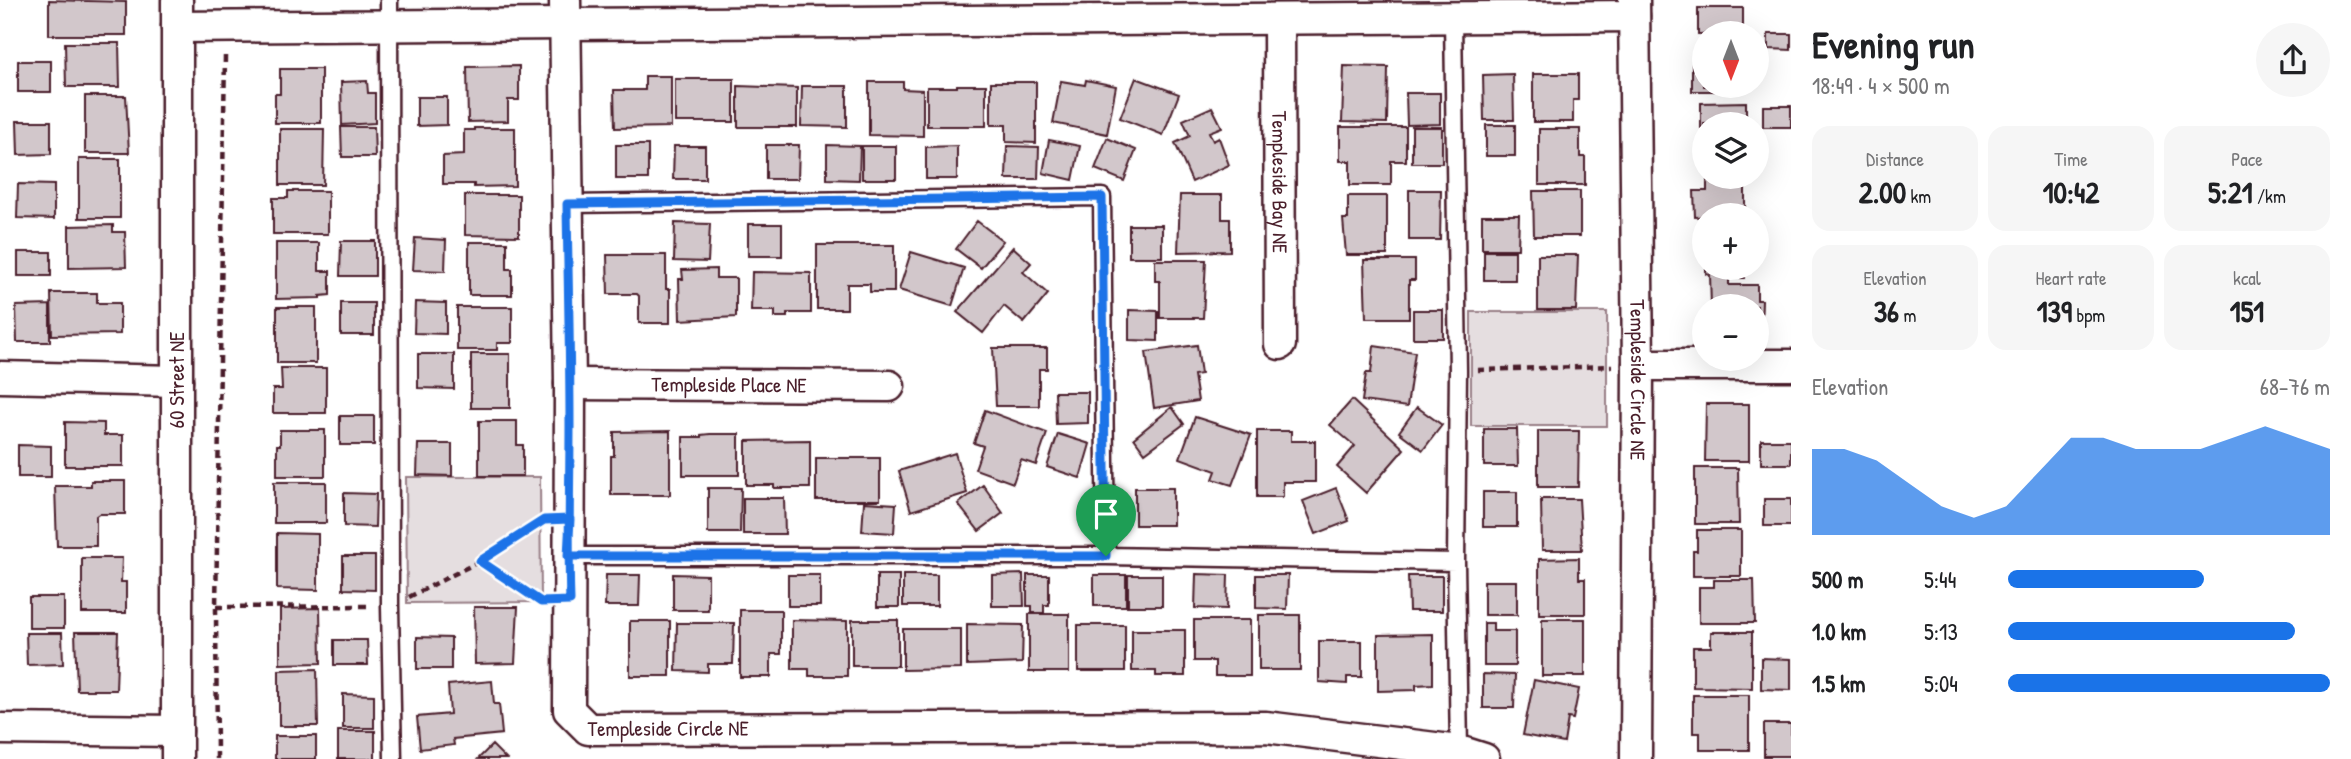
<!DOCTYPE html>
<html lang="en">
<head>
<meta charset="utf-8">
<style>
	body { margin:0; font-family:"Patrick Hand",sans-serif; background:#f6f6f6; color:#202124; height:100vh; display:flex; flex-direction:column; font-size:26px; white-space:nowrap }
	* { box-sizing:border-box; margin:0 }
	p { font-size:23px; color:#757577 }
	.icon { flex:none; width:38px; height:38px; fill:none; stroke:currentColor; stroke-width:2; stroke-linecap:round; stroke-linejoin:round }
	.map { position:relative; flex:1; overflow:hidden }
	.details { display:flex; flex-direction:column; background:#fff; width:560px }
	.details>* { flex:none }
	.needle { width:46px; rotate:180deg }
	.fabs { position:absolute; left:1692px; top:21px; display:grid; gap:14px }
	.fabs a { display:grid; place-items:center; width:77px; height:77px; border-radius:50%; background:#fff; box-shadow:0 7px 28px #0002; font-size:35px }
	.pin { position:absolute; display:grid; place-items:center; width:60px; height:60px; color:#fff; margin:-72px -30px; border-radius:50% 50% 50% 0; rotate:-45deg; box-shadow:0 0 7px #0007 }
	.pin .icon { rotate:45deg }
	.round { display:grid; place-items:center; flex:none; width:74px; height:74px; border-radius:37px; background:#f6f6f6 }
	.head { display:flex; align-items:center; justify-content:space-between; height:119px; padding:0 21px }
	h1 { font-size:38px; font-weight:800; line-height:52px }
	.stats { display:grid; grid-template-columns:repeat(3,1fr); gap:10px; height:119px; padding:7px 21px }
	.stats div { display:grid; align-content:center; border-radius:18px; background:#f6f6f6; text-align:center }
	.stats b { font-size:30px; font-weight:800 }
	.stats small { font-size:19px; font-weight:400 }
	.stats p { font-size:19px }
	.chart { height:196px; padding:14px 21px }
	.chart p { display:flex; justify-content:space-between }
	.chart svg { width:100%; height:126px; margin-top:7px; fill:#1a73e8; opacity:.7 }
	ul { padding:0 21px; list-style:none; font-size:23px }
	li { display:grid; grid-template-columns:112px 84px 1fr; align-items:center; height:52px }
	li i { height:18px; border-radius:9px; background:#1a73e8 }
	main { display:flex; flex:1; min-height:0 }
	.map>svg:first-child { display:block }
	.green { fill:#e5dee0; stroke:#987e86; stroke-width:2 }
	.building { fill:#d2c7cb; stroke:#4a1f2b; stroke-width:2 }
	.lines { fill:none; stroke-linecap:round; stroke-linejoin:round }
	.lane-casing { stroke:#4a1f2b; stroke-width:21 }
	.street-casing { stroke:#4a1f2b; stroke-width:35 }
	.path { stroke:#4a1f2b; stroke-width:4.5; stroke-dasharray:7 5; stroke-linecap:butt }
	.lane { stroke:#fff; stroke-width:16 }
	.street { stroke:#fff; stroke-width:30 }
	.route-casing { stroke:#fff; stroke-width:14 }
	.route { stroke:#1a73e8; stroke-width:9 }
	.labels { text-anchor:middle; stroke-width:6; stroke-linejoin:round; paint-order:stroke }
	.street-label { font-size:21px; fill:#4a1f2b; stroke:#fff }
</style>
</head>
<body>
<main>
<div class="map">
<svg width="1791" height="759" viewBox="0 0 1791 759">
	<rect width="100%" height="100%" fill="#fff"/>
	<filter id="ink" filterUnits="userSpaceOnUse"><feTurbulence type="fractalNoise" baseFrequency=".0143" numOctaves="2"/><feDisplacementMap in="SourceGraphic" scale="14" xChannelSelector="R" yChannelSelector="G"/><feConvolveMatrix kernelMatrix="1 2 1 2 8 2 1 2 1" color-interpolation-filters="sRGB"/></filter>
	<g filter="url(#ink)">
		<path class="green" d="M1471,312H1607V426H1471Z
			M406,477H540L541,602L407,603Z"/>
		<path class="building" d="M49,0L126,2V35H49Z
			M1698,8H1743V33L1698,34Z
			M1768,34H1791V50L1768,49Z
			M65,43H119L120,87H66Z
			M1704,45V86H1727V91H1692V65H1704Z
			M18,61H51V92H18Z
			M519,66V100H508V121L468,122L467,67Z
			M1344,66L1388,67L1387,123L1342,122Z
			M280,69H321V123H275V94H280Z
			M1513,74L1514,120H1484L1483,75Z
			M1533,74H1578V100H1573V122H1533Z
			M645,76H671V127L615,128L614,90H645Z
			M1136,78L1179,94L1163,135L1120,118Z
			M675,79H734V122H675Z
			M1086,80L1116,86L1107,134L1053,123L1061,81L1085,85Z
			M367,81L368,93H375V123L342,125L341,82Z
			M869,82H903V89L923,90V136L869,135Z
			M991,82H1036V143L1006,142V125H991Z
			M957,85H986V126H927V87H957Z
			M738,86L797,88V127H738Z
			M802,86H847V127L801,126Z
			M1406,93H1440V124L1407,125Z
			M85,96H126L129,153H85Z
			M417,97H447V125L417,126Z
			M1746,102V124H1704V128H1701V103Z
			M1763,106H1791V127H1763Z
			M1212,107L1222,127L1209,132L1213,141L1219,138L1229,165L1192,182L1175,143L1190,136L1183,120Z
			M17,121H51V154L18,155Z
			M1486,125H1515V156H1486Z
			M341,127H374L375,157H342Z
			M1340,127H1406V161H1391V185H1350V161H1340Z
			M1412,127H1442V163H1412Z
			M474,128H515V186L474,187V184H443V156L464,155V130H474Z
			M280,129H324L323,185H280Z
			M1539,129H1580V157H1585V185H1539Z
			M1107,138L1136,150L1124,181L1095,169Z
			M1049,140L1080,146L1073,180L1043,173Z
			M616,145H648V179H616Z
			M766,145H799L798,179H766Z
			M827,145L860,146L859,180L827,179Z
			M674,146H705V179H673Z
			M862,146H896V179H862Z
			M957,146V179H926V147Z
			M1007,146L1039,147L1038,179H1006Z
			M79,159H120V218H79Z
			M1707,177H1745V210H1730V215L1695,217L1694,191H1707Z
			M18,184L54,185V219L17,218Z
			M1409,190H1441L1440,240H1409Z
			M288,191H328V234H273V198H288Z
			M1533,191H1580V236H1534Z
			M465,195H519V236L465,235Z
			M1180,195H1222V219H1230V251L1178,252Z
			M1348,196H1387V255H1346L1343,219H1348Z
			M1482,215H1519L1518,249H1482Z
			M977,221L1003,241L981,268L956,249Z
			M675,223L710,224L708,262L674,261Z
			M748,224H782V256H748Z
			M113,225V232H125L126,267L69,268V226Z
			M1129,225H1162V257H1129Z
			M1701,229H1704V255H1700Z
			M415,238L446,240L445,271L413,270Z
			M341,241H375V276H340Z
			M469,242H507V269H512V295H469Z
			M276,243H319V271H330V295L320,296V298L276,299Z
			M817,245H894V292H870V284H847V309H817Z
			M1013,247L1031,263L1023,272L1048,294L1024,323L1004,306L983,333L957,312Z
			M1484,251H1515V280H1484Z
			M18,252H51V276H18Z
			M911,252L964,268L952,306L899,290Z
			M607,255H666V289H670V323H639V296L637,294H608Z
			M1538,255H1578L1576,310H1538Z
			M1155,260H1206L1203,318H1160V281H1155Z
			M1364,260H1415V280H1409V318H1366Z
			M1706,268H1744V278H1729V285H1757V300H1762L1761,328H1757V306H1711L1710,275L1706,274Z
			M716,269V278H736V317L680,320L679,279H683L682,270Z
			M752,272L811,273V313H787V317H775V311H751Z
			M51,293H97V303H120V334L52,335Z
			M415,302L446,303V334L414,333Z
			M341,303H374V335H341Z
			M50,305V342H17L16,306Z
			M277,307H316V363H277Z
			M457,307H512V343H497V350H457Z
			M1129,310L1158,311V341L1129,340Z
			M1413,310H1443V338H1413Z
			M1197,345L1201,374L1194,375L1198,401L1154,408L1146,352Z
			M1374,346L1415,352L1407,407L1362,401L1366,373H1371Z
			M993,348H1047V369H1039V406H996Z
			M418,354H454V389L418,388Z
			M471,354H510V408H471Z
			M281,368H326V413H273V389H282Z
			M1055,392H1088V423L1056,424Z
			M1352,400L1404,449L1366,493L1337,467L1355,446L1330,425Z
			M1706,404H1749V461H1705Z
			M1172,407L1184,424L1145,453L1134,438Z
			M1417,407L1442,425L1423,450L1399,432Z
			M985,410L1047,433L1036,465L1021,460L1013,483L975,469L983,446L974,443Z
			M340,416H374V445H340Z
			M1195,417L1251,435L1232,485L1213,479L1216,471L1180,458Z
			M479,421H517V445H523V476H479Z
			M65,422L104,423V435H123V466H65Z
			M1484,429H1517L1518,466H1484Z
			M280,430H325V476H277V445H280Z
			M670,431V495H611V456H614V432Z
			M1257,431H1291V441H1315V482H1283V497H1257Z
			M1538,431H1579L1578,487H1538Z
			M710,434H739V475H683V437H701V435Z
			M1058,434L1090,444L1080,478L1047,467Z
			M810,440V488H774V485H746V441Z
			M1761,440H1791V464H1761Z
			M418,444H452V476L417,475Z
			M18,445L51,446V477H18Z
			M955,453L967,493L911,511L899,471Z
			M816,458H880V500H816Z
			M1695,468H1738L1739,524H1695Z
			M91,481H125V514H99L96,516V546H57L55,486H91Z
			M274,482H326V523H274Z
			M983,485L1003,513L979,531L958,504Z
			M708,488H741L740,533H708Z
			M1135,488H1173V525H1135Z
			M1336,488L1349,521L1316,534L1303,501Z
			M1483,492H1517V527H1483Z
			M344,493L376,494L375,527L344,526Z
			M743,498H784L785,534H743Z
			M1541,499H1579L1582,550H1542Z
			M1764,499H1791V526H1764Z
			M864,502L896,504L894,533L862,531Z
			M1697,530H1741V576H1693V551H1697Z
			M277,533L318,534V590L277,589Z
			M343,556H375V590L343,589Z
			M82,558H122L121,582H126V613H82Z
			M1579,558V579H1585V614H1539V559Z
			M673,574L708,575V610H673Z
			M1023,574L1024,606H992V575Z
			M1196,574L1228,575L1227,609L1195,608Z
			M606,575H640L639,606H605Z
			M788,575H820V606H788Z
			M877,575H899V607H877Z
			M903,575H937V606H903Z
			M1027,575H1049V605H1044V613H1032V606H1027Z
			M1094,575H1126V606H1094Z
			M1128,575H1162V606H1128Z
			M1256,575H1288L1287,609L1256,608Z
			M1408,576H1442V611H1409Z
			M1714,580H1754L1755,623H1699V587H1714Z
			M1484,581H1517V615H1484Z
			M29,597H64V628H29Z
			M474,607H518L515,663L475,664Z
			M320,608L321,663L280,664V609Z
			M740,610H781V654H771V677H740Z
			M1029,614H1069V672H1029Z
			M1259,615H1300V670H1259Z
			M1542,619H1585V676H1542Z
			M792,620L847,621V676H809V669H792Z
			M852,620H898V666H852Z
			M1194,620H1250V676H1215V661H1194Z
			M630,621H670V676H630Z
			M677,623H734L733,664H708V672L676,671Z
			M1484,623H1493V631H1515V666H1484Z
			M967,624L1023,625L1022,663L967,665Z
			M1078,625H1125V671H1078Z
			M903,629H961V669L903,670Z
			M1132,630H1185V676H1156V671H1132Z
			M75,632H118L116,690H77Z
			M1711,632H1752V688L1693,687V647H1711Z
			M26,633H62L63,664L27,665Z
			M1433,634V684L1416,685V690L1378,691V635Z
			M417,637L451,638V669H417Z
			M334,640H367L368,665H334Z
			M1319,641H1362V677H1347V684L1319,682Z
			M1761,658L1791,659V690L1761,689Z
			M317,669L318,726H279V670Z
			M1483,674L1515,675L1514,708H1483Z
			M1534,680L1579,689L1573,719L1568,718L1564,743L1523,735Z
			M492,681L494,704H499L502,734L453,739L454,745L420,749L417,717L450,714L448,685Z
			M343,694L374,695V728H343Z
			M1693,695H1749V750H1700V733H1693Z
			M1764,724H1791V756H1764Z
			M338,731H375V759H338Z
			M275,736H316V759H275Z
			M492,745L506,759H478Z"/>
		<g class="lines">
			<g class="lane-casing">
				<path id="lane" d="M389,0L390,606L393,759
					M567,204L1102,197L1106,556
					M568,556H1106L1456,562L1458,371L1453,18
					M1456,562L1459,751"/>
			</g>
			<g class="street-casing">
				<g id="street">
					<path id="s1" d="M565,0L570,384L569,710L588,729L1266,727L1459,751L1484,759"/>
					<path id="s2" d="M1634,0L1638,365L1636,759"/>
					<path id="s3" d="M1279,19L1280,344"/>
					<path d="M177,27L1634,16"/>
					<path d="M1638,365H1791"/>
					<path d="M0,377L177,381"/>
					<path id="s4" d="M570,384L889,386"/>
					<path d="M0,729L177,731"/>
					<path d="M177,759V0"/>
				</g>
			</g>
			<path class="path" d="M1478,370L1612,366
				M480,561L541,601
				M409,597L480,561L541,522
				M216,607L371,606
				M217,759L216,607L225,56"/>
			<use href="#lane" class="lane"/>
			<use href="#street" class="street"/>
		</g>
	</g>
	<g class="lines" filter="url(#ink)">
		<g class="route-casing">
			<path id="route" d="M1106,556H568L570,519L544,520L480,561L541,602L570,601C568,542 570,483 570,424C570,351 568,278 567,204L1102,197L1106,556"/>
		</g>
		<use href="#route" class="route"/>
	</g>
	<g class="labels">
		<g class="street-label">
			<text dy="7" stroke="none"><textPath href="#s3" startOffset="163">Templeside Bay NE</textPath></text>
			<text dy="7" stroke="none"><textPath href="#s2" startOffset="380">Templeside Circle NE</textPath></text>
			<text transform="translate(177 380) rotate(-90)" y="7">60 Street NE</text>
			<text dy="7" stroke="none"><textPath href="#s4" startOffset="159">Templeside Place NE</textPath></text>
			<text dy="7" stroke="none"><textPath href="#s1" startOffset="817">Templeside Circle NE</textPath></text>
		</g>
	</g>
</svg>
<div class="fabs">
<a><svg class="needle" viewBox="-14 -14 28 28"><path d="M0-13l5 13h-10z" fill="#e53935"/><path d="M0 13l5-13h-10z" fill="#757577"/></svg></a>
<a><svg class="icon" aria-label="layers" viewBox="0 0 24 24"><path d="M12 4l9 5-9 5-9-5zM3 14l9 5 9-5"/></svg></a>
<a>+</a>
<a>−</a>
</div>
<div class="pin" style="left:1106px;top:556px;background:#1e9e55"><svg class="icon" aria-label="arrive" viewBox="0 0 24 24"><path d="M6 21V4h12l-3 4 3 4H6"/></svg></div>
</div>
<section class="details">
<div class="head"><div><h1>Evening run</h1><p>18:49 · 4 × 500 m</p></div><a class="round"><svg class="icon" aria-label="share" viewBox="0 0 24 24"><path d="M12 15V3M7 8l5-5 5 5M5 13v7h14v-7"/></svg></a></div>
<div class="stats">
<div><p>Distance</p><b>2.00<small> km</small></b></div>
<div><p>Time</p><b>10:42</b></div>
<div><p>Pace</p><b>5:21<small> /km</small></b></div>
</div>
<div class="stats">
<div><p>Elevation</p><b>36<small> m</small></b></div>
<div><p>Heart rate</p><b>139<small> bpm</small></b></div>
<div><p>kcal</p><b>151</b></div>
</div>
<div class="chart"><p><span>Elevation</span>68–76 m</p>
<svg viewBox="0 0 160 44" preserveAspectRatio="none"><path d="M0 44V14L10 14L20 18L30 26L40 34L50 38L60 34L70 22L80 10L90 10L100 14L110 14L120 14L130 10L140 6L150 10L160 14V44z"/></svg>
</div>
<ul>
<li><b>500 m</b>5:44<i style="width:61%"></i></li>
<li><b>1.0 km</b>5:13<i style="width:89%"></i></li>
<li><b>1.5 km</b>5:04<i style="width:100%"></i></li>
</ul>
</section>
</main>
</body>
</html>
